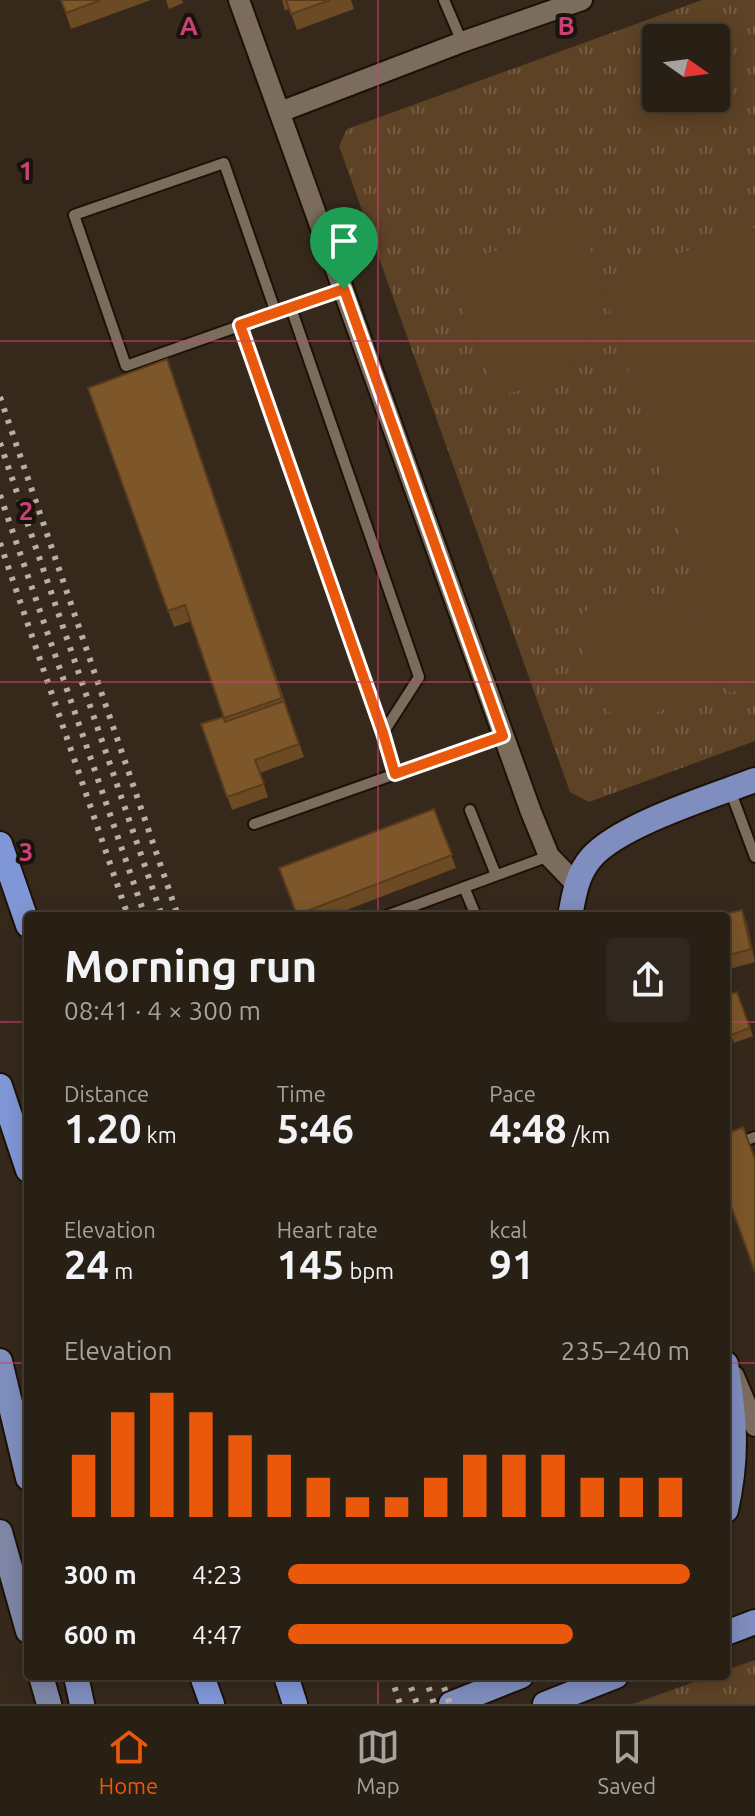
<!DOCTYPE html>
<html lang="en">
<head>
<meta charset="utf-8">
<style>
	body { margin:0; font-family:Ubuntu,sans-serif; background:#30271e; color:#f1f3f6; height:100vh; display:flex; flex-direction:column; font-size:30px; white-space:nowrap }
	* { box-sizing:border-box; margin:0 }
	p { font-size:26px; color:#a5a2a0 }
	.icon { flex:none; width:44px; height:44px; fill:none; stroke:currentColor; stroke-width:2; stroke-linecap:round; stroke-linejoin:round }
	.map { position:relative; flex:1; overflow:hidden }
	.panel { position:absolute; left:24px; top:912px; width:706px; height:768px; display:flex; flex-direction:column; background:#281f15; border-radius:8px; box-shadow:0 4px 20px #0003,0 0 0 2px #443d34 }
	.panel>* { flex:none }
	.needle { width:52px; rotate:104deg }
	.controls { position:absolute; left:642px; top:24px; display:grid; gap:16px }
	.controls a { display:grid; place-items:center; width:88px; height:88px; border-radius:8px; background:#281f15; box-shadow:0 4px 20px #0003,0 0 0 2px #443d34; font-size:40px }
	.pin { position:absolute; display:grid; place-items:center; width:68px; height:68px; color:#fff; margin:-82px -34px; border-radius:50% 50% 50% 0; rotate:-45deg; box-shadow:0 0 8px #0007 }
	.pin .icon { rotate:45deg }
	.round { display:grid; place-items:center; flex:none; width:84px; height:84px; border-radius:8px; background:#30271e }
	.headline { display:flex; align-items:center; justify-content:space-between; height:136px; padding:0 40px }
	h1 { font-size:44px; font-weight:700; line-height:60px }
	.stats { display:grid; grid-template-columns:repeat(3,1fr); gap:12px; height:136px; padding:8px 40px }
	.stats div { display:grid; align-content:center }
	.stats b { font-size:40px; font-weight:700 }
	.stats small { font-size:22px; font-weight:400 }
	.stats p { font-size:22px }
	.chart { height:224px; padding:16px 40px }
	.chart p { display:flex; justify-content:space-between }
	.chart svg { width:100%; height:144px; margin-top:8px; stroke:#ea580c; stroke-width:6 }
	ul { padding:0 40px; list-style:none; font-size:26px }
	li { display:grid; grid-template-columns:128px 96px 1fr; align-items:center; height:60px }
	li i { height:20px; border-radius:10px; background:#ea580c }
	.tabs { display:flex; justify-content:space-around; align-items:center; height:112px; border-top:2px solid #443d34; background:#281f15; font-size:22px; color:#a5a2a0 }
	.tabs a { display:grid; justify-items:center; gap:4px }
	.tabs .active { color:#ea580c }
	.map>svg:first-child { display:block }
	.park { fill:url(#park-tufts); fill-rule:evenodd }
	.pitch { fill:#5d4225 }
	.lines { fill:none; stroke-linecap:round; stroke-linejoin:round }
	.service-casing { stroke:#1d1105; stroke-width:14 }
	.minor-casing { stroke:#1d1105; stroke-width:24 }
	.primary-casing { stroke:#1d1105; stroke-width:28 }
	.trunk-casing { stroke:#1d1105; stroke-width:28 }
	.motorway-casing { stroke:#1d1105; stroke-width:28 }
	.service { stroke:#7b6c5d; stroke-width:10 }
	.minor { stroke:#7b6c5d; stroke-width:20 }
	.primary { stroke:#7e86a6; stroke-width:24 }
	.trunk { stroke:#7f8ebe; stroke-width:24 }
	.motorway { stroke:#8097d7; stroke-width:24 }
	.rail { stroke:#b9afa5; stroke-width:6; stroke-dasharray:4 8; stroke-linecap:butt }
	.wall { fill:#6c4a24 }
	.shaded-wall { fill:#583c1d }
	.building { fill:#7d562a; stroke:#583c1d; stroke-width:2 }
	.route-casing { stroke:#fff; stroke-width:16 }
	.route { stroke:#ea580c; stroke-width:10 }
	.grid { fill:none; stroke:#cb4175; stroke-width:2; stroke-opacity:0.55 }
	.grid-label { font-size:26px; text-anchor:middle; font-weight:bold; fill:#cb4175; stroke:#19130d; stroke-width:8; stroke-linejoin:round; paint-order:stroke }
</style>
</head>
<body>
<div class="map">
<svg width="755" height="1704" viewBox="0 0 755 1704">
	<defs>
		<pattern id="park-tufts" width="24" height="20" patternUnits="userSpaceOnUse" patternTransform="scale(2)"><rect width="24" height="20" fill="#5d4225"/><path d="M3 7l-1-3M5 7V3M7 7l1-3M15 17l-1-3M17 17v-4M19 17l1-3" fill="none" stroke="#755d44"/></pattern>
	</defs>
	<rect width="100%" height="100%" fill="#36291c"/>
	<path class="park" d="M702,0H755V741L589,802L570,792L339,146L347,129ZM656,38H716V98H656Z
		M755,1660V1704H633L711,1676H726V1670Z"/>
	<path class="pitch" d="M569,221L590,249L600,279L730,237L735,227L755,228V685L730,693L727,683L617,729L572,622C619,581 662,585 708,622L601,283C599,293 600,307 597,319C585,367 543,392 496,394L447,270Z"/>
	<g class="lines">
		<g class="service-casing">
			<path id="service" d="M444,0L462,42
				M291,308L419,677L383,733L395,774
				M276,313L224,163L74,215L126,366L344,289
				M240,325L383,733
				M730,790L755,857
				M470,810L496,875
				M254,824L503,736
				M464,887L476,916
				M386,916L549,856
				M726,1148L755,1137"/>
		</g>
		<g class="minor-casing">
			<path id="minor" d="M239,0L531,812L549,856L576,884
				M280,112L462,42L582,0
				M734,1376L755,1426"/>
		</g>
		<g class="primary-casing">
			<path id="primary" d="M0,1532L28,1631
				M41,1676L49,1704"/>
		</g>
		<g class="trunk-casing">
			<path id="trunk" d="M570,916C574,895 577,874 591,858C619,825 713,796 755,780
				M0,1361L28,1478
				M726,1364C735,1417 738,1457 726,1510
				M726,1633L755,1622
				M76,1676L82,1704
				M451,1704L521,1676
				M545,1704L616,1676"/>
		</g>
		<g class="motorway-casing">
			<path id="motorway" d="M0,844L28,925
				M0,1086L28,1170
				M202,1676L212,1704
				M286,1676L295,1704"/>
		</g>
		<use href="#service" class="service"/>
		<use href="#minor" class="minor"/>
		<use href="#primary" class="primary"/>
		<use href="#trunk" class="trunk"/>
		<use href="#motorway" class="motorway"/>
		<path class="rail" d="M0,397L178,916
			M0,443L162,916
			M0,495L145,916
			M0,543L128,916
			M391,1676L400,1704
			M407,1676L417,1704
			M425,1676L434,1704
			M440,1676L450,1704"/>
	</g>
	<path class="wall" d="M61,0H151L71,29Z
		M166,0H182L183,3L169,9Z
		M282,0H351L354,9L297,30L289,8L285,11Z
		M167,359L304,757L260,773L268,797L232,810L201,724L223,717L191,621L174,627L88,388Z
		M434,809L456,868L331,916H297L279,868Z
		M726,916L747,923L755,962L726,970Z
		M726,983L730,994L737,992L753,1036L734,1043L728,1027L726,1028Z"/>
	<path class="shaded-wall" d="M742,910L747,923L755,961L751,949Z"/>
	<path class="building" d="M61,0H101L66,13Z
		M286,0H330L291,14Z
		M167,359L282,698L224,718L185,605L168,611L88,388Z
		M284,701L299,744L255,760L264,784L227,797L201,724L223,717L225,722Z
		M434,809L452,855L297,915L279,868Z
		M742,910L751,949L726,956V916H718Z
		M726,983L730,994L737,992L750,1028L731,1035L726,1021Z
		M743,1127L755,1159V1272L726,1192V1134Z"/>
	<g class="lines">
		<g class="route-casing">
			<path id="route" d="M344,289L503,736L395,774L383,733L240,325Z"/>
		</g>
		<use href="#route" class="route"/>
	</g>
	<path class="grid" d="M378,0V916M0,341H755M0,682H755M0,1022H28M726,1022H755M0,1363H28M726,1363H755M378,1676V1704"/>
	<g class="grid-label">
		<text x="189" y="35">A</text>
		<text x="566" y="35">B</text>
		<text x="26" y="180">1</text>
		<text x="26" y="520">2</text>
		<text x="26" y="861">3</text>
	</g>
</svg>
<div class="controls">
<a><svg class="needle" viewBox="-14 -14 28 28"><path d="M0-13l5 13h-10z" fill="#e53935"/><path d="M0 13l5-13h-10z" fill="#a5a2a0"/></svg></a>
</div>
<div class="pin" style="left:344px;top:289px;background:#1e9e55"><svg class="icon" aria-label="arrive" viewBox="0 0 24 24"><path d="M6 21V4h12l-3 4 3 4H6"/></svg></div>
<section class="panel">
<div class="headline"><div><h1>Morning run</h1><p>08:41 · 4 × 300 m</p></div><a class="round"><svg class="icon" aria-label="share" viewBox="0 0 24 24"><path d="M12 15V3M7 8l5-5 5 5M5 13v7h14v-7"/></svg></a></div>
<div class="stats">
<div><p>Distance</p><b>1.20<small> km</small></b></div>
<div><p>Time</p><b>5:46</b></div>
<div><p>Pace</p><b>4:48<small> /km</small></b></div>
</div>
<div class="stats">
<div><p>Elevation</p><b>24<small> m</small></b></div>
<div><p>Heart rate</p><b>145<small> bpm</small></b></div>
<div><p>kcal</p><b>91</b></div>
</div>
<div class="chart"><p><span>Elevation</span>235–240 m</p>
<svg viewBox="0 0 160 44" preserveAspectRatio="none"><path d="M5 44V25M15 44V12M25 44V6M35 44V12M45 44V19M55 44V25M65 44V32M75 44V38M85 44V38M95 44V32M105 44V25M115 44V25M125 44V25M135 44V32M145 44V32M155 44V32"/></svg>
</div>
<ul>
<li><b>300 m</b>4:23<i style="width:100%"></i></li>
<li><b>600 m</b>4:47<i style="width:71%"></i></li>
</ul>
</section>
</div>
<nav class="tabs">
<a class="active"><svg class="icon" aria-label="home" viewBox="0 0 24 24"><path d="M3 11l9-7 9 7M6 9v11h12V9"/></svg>Home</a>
<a><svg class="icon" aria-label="map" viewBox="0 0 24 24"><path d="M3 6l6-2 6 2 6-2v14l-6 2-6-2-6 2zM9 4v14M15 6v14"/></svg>Map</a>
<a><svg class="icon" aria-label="saved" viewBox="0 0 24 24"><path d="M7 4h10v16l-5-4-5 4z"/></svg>Saved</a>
</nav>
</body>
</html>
